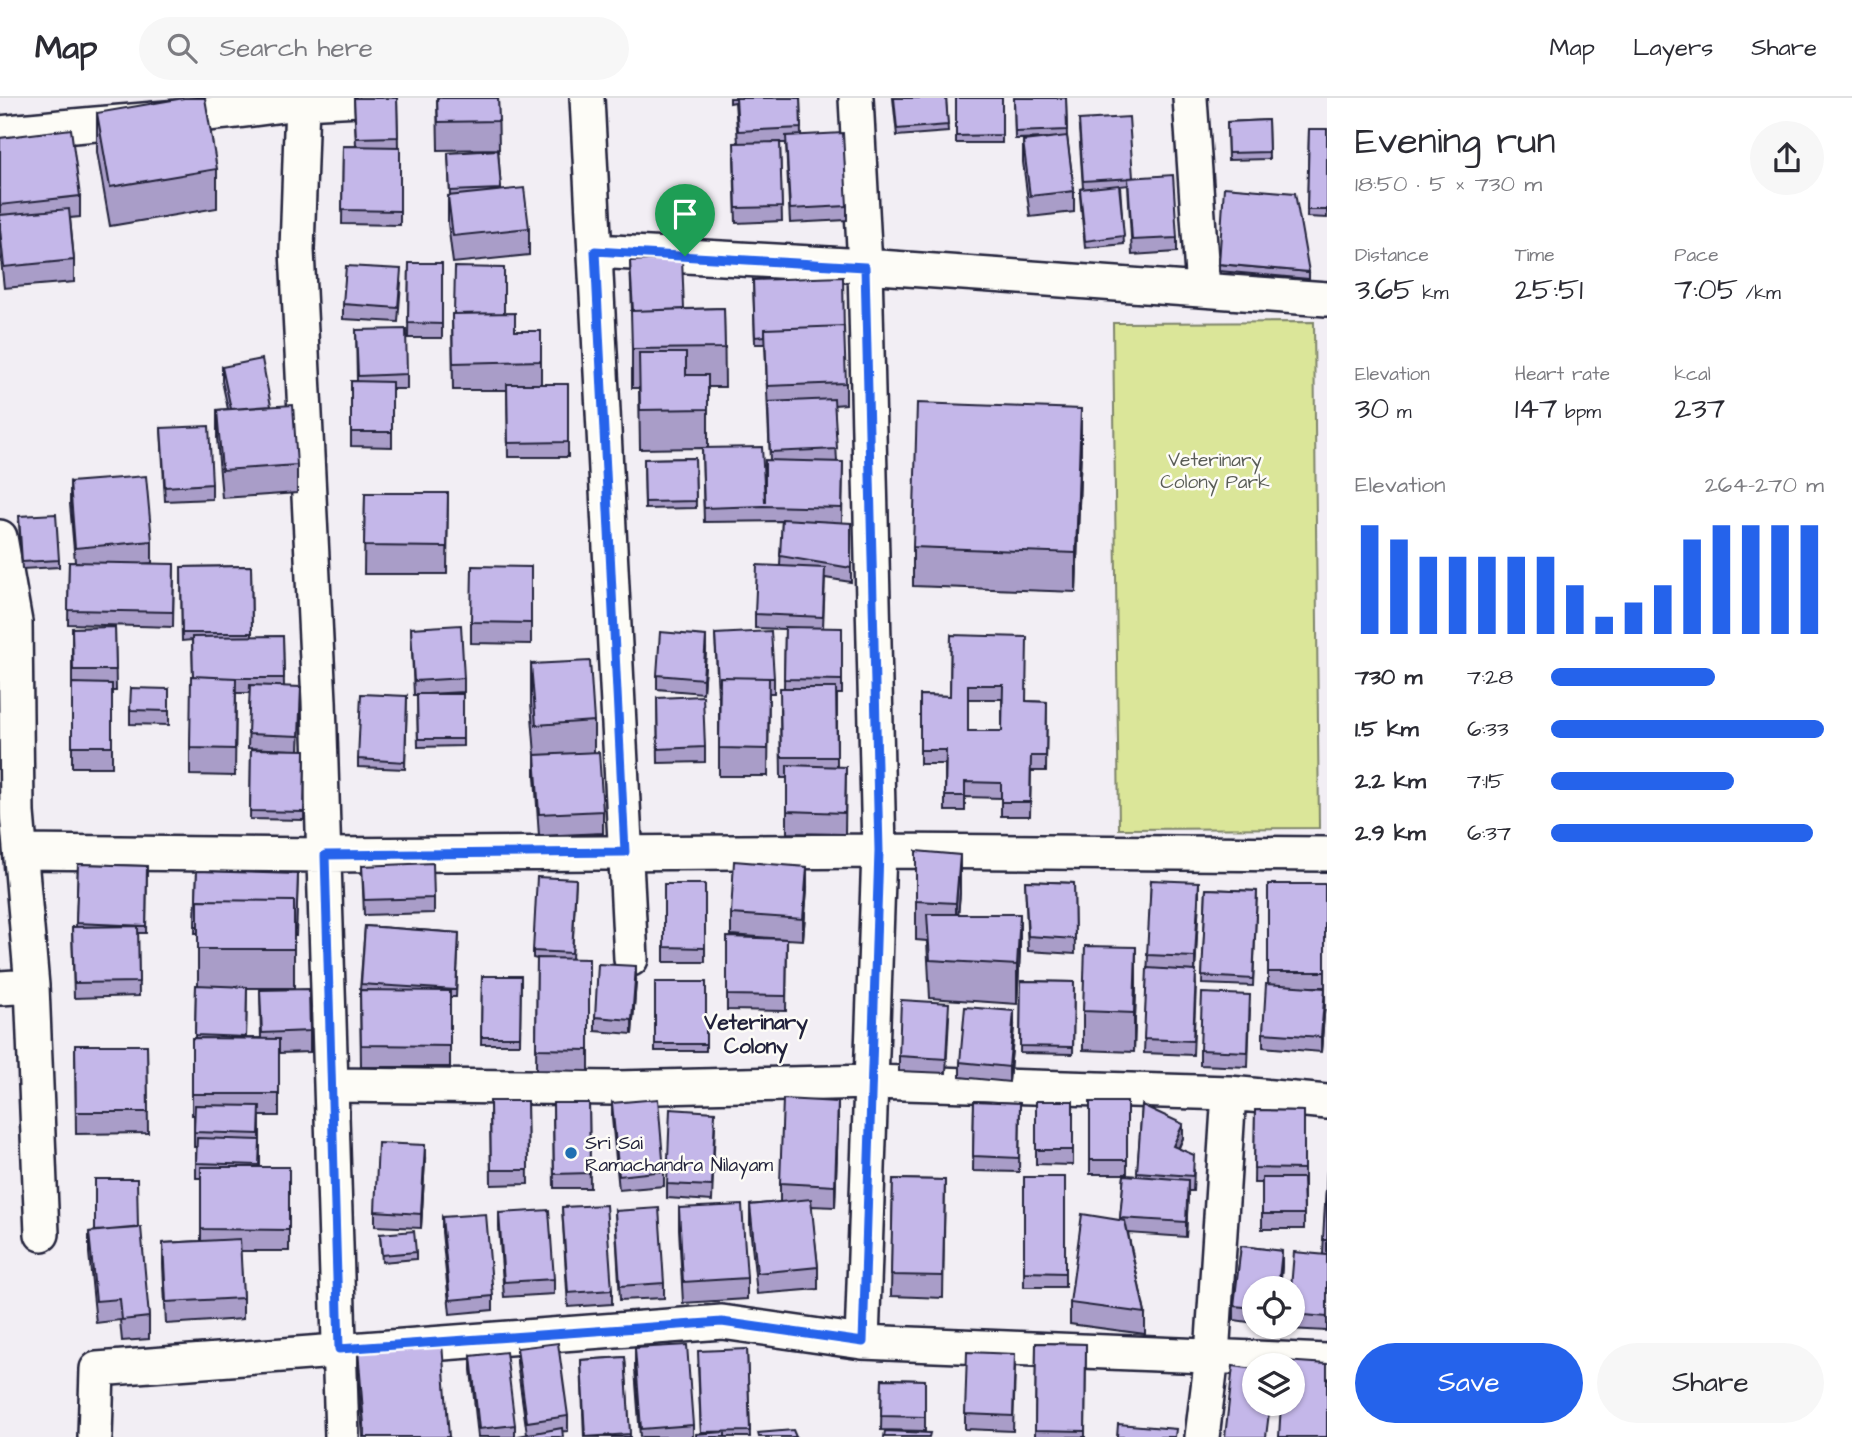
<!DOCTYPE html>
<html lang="en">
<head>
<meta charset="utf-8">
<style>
	body { margin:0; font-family:"Architects Daughter",sans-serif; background:#f7f7f7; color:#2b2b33; height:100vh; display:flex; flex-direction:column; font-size:26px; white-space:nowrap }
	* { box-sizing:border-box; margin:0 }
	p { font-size:23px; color:#7c7c81 }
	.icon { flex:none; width:38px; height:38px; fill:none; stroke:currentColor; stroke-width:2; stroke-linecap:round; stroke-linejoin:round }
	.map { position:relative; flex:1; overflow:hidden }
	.side { display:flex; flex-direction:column; background:#fff; width:525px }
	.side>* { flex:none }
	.fabs { position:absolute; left:1242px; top:1178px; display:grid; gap:14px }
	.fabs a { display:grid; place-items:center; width:63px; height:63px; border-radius:50%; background:#fff; box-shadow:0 2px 5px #0004; font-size:35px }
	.pin { position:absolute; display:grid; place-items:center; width:60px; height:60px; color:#fff; margin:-72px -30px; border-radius:50% 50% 50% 0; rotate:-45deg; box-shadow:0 0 7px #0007 }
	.pin .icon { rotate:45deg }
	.round { display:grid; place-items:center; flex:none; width:74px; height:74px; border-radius:37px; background:#f7f7f7 }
	.headline { display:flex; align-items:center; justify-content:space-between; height:119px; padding:0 28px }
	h1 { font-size:38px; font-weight:600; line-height:52px }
	.figures { display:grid; grid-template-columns:repeat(3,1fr); gap:10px; height:119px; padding:7px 28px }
	.figures div { display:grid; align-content:center }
	.figures b { font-size:30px; font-weight:600 }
	.figures small { font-size:19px; font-weight:400 }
	.figures p { font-size:19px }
	.chart { height:196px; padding:14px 28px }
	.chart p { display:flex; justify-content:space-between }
	.chart svg { width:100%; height:126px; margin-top:7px; stroke:#2563eb; stroke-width:6 }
	.action { display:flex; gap:14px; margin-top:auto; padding:14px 28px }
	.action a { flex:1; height:80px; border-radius:42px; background:#2563eb; color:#fff; font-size:28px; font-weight:600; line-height:80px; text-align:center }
	.action a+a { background:#f7f7f7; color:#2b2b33 }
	ul { padding:0 28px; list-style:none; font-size:23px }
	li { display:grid; grid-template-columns:112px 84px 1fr; align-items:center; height:52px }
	li i { height:18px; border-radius:9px; background:#2563eb }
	header { display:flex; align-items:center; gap:42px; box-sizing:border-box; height:98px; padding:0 35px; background:#fff; border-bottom:2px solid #e1e1e2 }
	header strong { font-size:33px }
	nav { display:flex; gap:38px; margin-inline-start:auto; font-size:24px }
	.search { width:490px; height:63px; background:#f7f7f7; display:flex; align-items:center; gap:18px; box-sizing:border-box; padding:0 24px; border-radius:38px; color:#7c7c81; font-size:26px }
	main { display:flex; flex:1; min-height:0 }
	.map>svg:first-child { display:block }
	.green { fill:#dbe699; stroke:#7e846a; stroke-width:2 }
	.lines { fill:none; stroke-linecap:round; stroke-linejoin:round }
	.minor-casing { stroke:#22223b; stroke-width:38 }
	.minor { stroke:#fdfcf7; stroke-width:33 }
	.wall { fill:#a99dc8; stroke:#22223b; stroke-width:2; fill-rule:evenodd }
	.shaded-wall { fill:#8980a3; stroke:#22223b; stroke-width:2 }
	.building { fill:#c4b7e9; stroke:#22223b; stroke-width:2; fill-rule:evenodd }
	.route-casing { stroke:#fff; stroke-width:14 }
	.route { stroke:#2563eb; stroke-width:9 }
	.poi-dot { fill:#1f6fb2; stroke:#fdfcf7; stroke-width:2.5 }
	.labels { text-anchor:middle; stroke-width:5; stroke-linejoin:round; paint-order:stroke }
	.park-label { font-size:19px; fill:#5a5d57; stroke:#fdfcf7 }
	.poi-label { font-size:19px; fill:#22223b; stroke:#fdfcf7; text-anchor:start }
	.neighbourhood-label { font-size:21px; font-weight:bold; fill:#22223b; stroke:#fdfcf7 }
</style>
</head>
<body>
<header>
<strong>Map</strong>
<div class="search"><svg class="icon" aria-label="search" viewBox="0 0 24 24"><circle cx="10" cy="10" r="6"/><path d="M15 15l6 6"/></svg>Search here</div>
<nav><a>Map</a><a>Layers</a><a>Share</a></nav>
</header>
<main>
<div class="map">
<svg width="1327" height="1339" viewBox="0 0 1327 1339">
	<rect width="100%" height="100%" fill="#f2eef4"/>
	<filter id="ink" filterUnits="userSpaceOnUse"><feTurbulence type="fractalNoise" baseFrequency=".0143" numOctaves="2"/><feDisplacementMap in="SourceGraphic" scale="14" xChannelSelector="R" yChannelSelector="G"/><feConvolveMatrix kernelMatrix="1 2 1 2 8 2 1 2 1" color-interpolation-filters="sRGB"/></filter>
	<g filter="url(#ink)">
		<path class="green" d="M1314,224L1319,730L1119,731L1113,225Z"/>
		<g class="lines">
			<g class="minor-casing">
				<path id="minor" d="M587,0L631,861
					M856,0L865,168L879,753L862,1244
					M1190,0L1203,192
					M0,35C101,24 202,20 302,4
					M595,153L865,168L1327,201
					M0,439L15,524L17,715L32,888L42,1136
					M21,754L325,757L879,753L1327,756
					M0,890L32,888
					M331,987L617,990L872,984L1229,995L1327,1004
					M95,1339L97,1271L722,1224L862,1244L1327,1263
					M342,1339L319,603L297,152L302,4L379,0
					M1202,1339L1212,1258L1229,995"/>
			</g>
			<use href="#minor" class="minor"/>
		</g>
		<path class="wall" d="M354,0H397L398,49H400V127L342,126L343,48H356Z
			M437,0H498L499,51L438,52Z
			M730,0H800L801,37L847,108V122L790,125L786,45H780L782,123L736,125L734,59L738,45L735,4L730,5Z
			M893,0H946L948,34L897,38Z
			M956,0H1002V45H956Z
			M1014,0H1066L1067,39L1074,93V114L1030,119L1023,64V43L1047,40L1015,41Z
			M97,15L217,71V110L110,128L97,54Z
			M1268,22L1269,61L1228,62L1227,24Z
			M1079,30L1133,80L1177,140V154L1132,157L1128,87L1120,88L1124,146L1085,150L1080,98V91L1083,90Z
			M1309,31H1327V120L1307,119Z
			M0,40L80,98V119L70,120L74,162V184L4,190L0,152Z
			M498,52L501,92L529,130V157L453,165L448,126V98H450L448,55Z
			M630,163L684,211L724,210L725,289H708V350L765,404L770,362L765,246H755L753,182L846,285V306L834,307L837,364H843L842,425H851V484L825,480L823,530H842V596H837V669H846L845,736L787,735V680H781L780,611L784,590L785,531L755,530V516L780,468L782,423L704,424L702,350L640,351L639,290H632V213Z
			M409,165H442V240H408Z
			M1219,166L1309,174V181L1219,173Z
			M401,185L398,224L343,221V206Z
			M504,215L515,233H541V286H568V359H508L507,292H453L452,216Z
			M356,232L407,276V291H392V349L351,348V283H357Z
			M222,269L271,308L297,367V395L222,400L217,340V312L228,311L222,283Z
			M161,330L212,386V401L165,403Z
			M1081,349L1076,494L913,488V449Z
			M695,360L696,410L645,411L644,361Z
			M70,384L152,443V465L141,466H174L173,529L68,526L69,464H75L70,406Z
			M365,395H448L447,476H364Z
			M19,425L59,462V469L22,471Z
			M251,468L252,539L283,538L284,588L301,604L299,652H305L304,722L250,721L251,651L291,652L248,650L250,595H236L235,678L190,677V650L193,578L192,542L182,543L181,469Z
			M531,469V546L471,545V524Z
			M115,529L116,593H112V669H72V530Z
			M411,530L464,580V594L427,596H463V648L418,649L417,597H414Z
			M715,536L774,580V595H769L768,678H719V598H718Z
			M951,537L1027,603L1047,604L1046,673H1031L1030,718H1001V700L965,699V713H945V666H920V597L950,598ZM968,601H1002V633H968Z
			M706,552L703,595L657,591V577Z
			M531,566L594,623V654L603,713V735L539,738L535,678V657L531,605Z
			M169,591V627L130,626V612Z
			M407,598L405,671L358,669V661Z
			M657,600L705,649V664L658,665Z
			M916,753L960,795L958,816L1020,854L1017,906L930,900L927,843L916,842Z
			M78,766L147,768L146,835H138L139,898L74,900L72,829H76Z
			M362,768L434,800V815L364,817Z
			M197,773L298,776L296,838H294V890H247L246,940H261L260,892L310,933V954L279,955V1018H260V1069H289V1153H240L243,1200V1221L166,1226L163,1167V1145L201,1143V1080H196V1049H194V1017H192V940H195L196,887H198V835H195Z
			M576,781L572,861H589V973L536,972L537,861L533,860V853Z
			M1151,782L1199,799L1195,873L1196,887L1193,957L1144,955Z
			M1025,783L1074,785L1075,856L1028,853Z
			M664,786H705V864H664Z
			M1268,786H1325V889H1305L1325,905L1321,954L1263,949V935L1268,886Z
			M807,790L803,842L787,841L786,913L727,912V839L786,841L731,837V816Z
			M1206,791L1257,793L1253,888L1202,886Z
			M365,828L459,835L456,899H450V969H361L360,892Z
			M482,878H521L520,946H481Z
			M636,883L632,936L595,933V919Z
			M1021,883L1074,884L1073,956L1020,955Z
			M655,884H706V953H655Z
			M1136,888L1134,954L1083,952V913Z
			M1250,912L1248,969L1200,967V952Z
			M949,919L946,975L899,973V958Z
			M1014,928L1009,984L960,979V964Z
			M75,947H147L148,1035L76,1036Z
			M490,1003H527L528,1086L491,1087Z
			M974,1003L1020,1005L1019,1074L973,1073Z
			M1036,1003H1073V1067L1036,1066Z
			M1090,1004H1127V1076H1090Z
			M553,1005H589L590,1090H554Z
			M612,1005L664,1073V1088L619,1092L612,1020Z
			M1142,1007L1183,1040L1179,1050L1194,1072L1193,1093H1188L1186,1139L1128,1135L1145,1215V1236L1070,1226V1205L1120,1122L1124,1077L1137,1078Z
			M1255,1012L1304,1013V1131H1262V1085H1254Z
			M838,1025L835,1109L811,1108L818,1169V1191L757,1196L750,1128V1107L780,1104V1085Z
			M715,1028L712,1103L667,1100V1086Z
			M425,1062L421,1130L375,1128V1113Z
			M1327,1072V1233L1289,1231V1228H1293V1190L1323,1156Z
			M1024,1079H1065V1189H1024Z
			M893,1081L945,1082L943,1200L891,1198Z
			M562,1109L612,1192V1206L568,1209Z
			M679,1110L747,1180V1201L683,1205L679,1131Z
			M615,1113L664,1185V1200L620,1202Z
			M499,1115L554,1181V1196L504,1199L499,1130Z
			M442,1119L493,1198V1212L450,1216L442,1134Z
			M138,1130L149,1219V1241L122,1243L120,1222L96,1225L89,1155V1134Z
			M380,1136L416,1154V1161L382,1164Z
			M1241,1148L1282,1153V1168L1280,1190H1255V1225L1234,1222V1208Z
			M1036,1245L1086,1246L1085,1339H1035Z
			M517,1250L568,1318V1333L527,1336L517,1265Z
			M635,1250L693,1327V1339H640L635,1271Z
			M358,1251L449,1339H363L358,1272Z
			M747,1251L750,1339H696L701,1336L698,1267Z
			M471,1258L515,1327V1339H478L471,1272Z
			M625,1259L630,1339H584L581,1262Z
			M1015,1270L1013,1333L965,1331V1316Z
			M882,1281L925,1282V1333L881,1332Z"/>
		<path class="shaded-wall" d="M1081,311V349L1076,494V455Z
			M706,538V552L703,595V581Z
			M960,757V795L956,844V805Z
			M807,769V790L803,842V821Z
			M1199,784V799L1195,874V859Z
			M1020,816V854L1017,906V867Z
			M1136,849V888L1134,954V915Z
			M636,868V883L632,936V922Z
			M1325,890V905L1321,954V939Z
			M1014,913V928L1009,984V969Z
			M838,1004V1025L835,1109V1088Z
			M1183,1026V1040L1173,1062V1048Z
			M425,1047V1062L421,1130V1116Z
			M1188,1082V1096L1186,1139V1124Z
			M1282,1153V1168L1280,1190H1278Z"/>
		<path class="building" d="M184,0H205L217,71L110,89L97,15Z
			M354,0H397L398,39L356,40Z
			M437,0H498L499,23L438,24Z
			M736,0H800L801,30L738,33Z
			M894,0H946L948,27L897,31Z
			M956,0H1002V37L956,38Z
			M1014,0H1066L1067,32L1015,34Z
			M1129,19L1133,80L1083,83L1079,22Z
			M1268,22L1269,54L1228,55L1227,24Z
			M71,31L80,98L0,107V40Z
			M1309,31H1327V112H1307Z
			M843,35L847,108L790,111L786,38Z
			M1067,38L1074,93L1030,98L1023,43Z
			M780,44L782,109L736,110L734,45Z
			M343,48L400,49V113L342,112Z
			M498,52L501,91L450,93L448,55Z
			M1173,77L1177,140L1132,142L1128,80Z
			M1119,87L1124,138L1085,143L1080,91Z
			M1224,89L1295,95L1309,174L1219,166Z
			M524,90L529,130L453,138L448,98Z
			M69,111L74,162L4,169L0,131V117Z
			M682,160L684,211L633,213L630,163Z
			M409,165H442V226L408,225Z
			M346,168L401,171L398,210L343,206Z
			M455,169L504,170V215L454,216Z
			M843,179L844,237V228L765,231V238L755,239L753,182Z
			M724,210L725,250L632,251L631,213Z
			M515,215V233H541V263L453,265L452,216Z
			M844,228L846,285L767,288L765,231Z
			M406,231L407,276L358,278L356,232Z
			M639,255H686V277H708V311L640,312Z
			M262,261L271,308L231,311L222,269Z
			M351,283L392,284V334H351Z
			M507,286H568V344L508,345Z
			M834,301L837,351L770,354L768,304Z
			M917,305L1081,311L1076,455L913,449Z
			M293,307L297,367L222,372L217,312Z
			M209,328L212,386L165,389L161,330Z
			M762,349L765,404V362L843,364L842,410L763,408L704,410L702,350Z
			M695,360L696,403L645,404L644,361Z
			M146,378L152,443L75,450L70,384Z
			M365,395H448L447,449L364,448Z
			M56,416L59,462L22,464L19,418Z
			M782,421L851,425V470L780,458Z
			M69,464L174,466L173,514L68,512Z
			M757,467L825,470L823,519L755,516Z
			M251,468L252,535H182L181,469Z
			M472,468L531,469V525L471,524Z
			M461,527L464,580L414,583L411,530Z
			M115,529L116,572H73L72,530Z
			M785,529L842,530V582L784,581Z
			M771,533L774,580L720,579V584H718L715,536Z
			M660,534L706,538L703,581L657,577Z
			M951,537L1027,539L1026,603L1047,604L1046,658H1031L1030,704H1001V685L965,684V698H945L946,652H920V597L950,598ZM968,587H1003L1002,633H968Z
			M283,538L284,580H236L193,578L192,539Z
			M590,563L594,623L536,627L531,566Z
			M191,578L236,580L235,651L190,650Z
			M720,579L769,580L768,651L719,650Z
			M72,585L112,586V648H72Z
			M250,587L301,589L299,638L248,636Z
			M131,590L169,591V613L130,612Z
			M780,590H836L837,659H781Z
			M361,596L407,598L405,664L358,661Z
			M417,596H463V641H418Z
			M703,598L705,649L658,651L657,600Z
			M251,651L305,652L304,714L250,713Z
			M599,654L603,713L539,716L535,657Z
			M787,667L846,669L845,715L787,713Z
			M916,753L960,757L956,805L916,803Z
			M734,763L807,769L803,821L731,816Z
			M433,765L434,800L364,802L362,768Z
			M78,766L147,768L146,828L76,825Z
			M197,773L298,776L296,831H294V803L198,802V828H195Z
			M537,779L576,781L572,855L533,853Z
			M1151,782L1199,784L1195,859L1147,857Z
			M1025,783L1074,785L1075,841L1028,838Z
			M664,786H705V850L664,849Z
			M1268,786H1325V874H1268Z
			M1206,791L1257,793L1253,881L1202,878Z
			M198,802L294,803V851H198Z
			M927,816H1020L1017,867L930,862Z
			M138,828L139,884L74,885L72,829Z
			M365,828L459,835L456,892L361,886Z
			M727,839L787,841L786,898L727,897Z
			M1085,848L1136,849L1134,915L1083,913Z
			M537,860L589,861V952L536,951Z
			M598,866L636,868L632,922L595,919Z
			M1147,870L1196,873L1193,943L1144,941Z
			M482,878H521L520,939H481Z
			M1021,883L1074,884L1073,949L1020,948Z
			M655,884H706V946H655Z
			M1266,886L1325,890L1321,939L1263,935Z
			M196,887L247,889L246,939L195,937Z
			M309,891L310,933L262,935L260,892Z
			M360,892L450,893V948L361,947Z
			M1202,895L1250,897L1248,954L1200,952Z
			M901,902L949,905L946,961L899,958Z
			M965,909L1014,913L1009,969L960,964Z
			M192,940L279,941V996H192Z
			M75,947H147L148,1014H76Z
			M658,1001L664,1073L619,1078L612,1005Z
			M783,1001L838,1004L835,1088L780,1085Z
			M490,1003H527L528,1072H491Z
			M974,1003L1020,1005L1019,1060L973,1058Z
			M1036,1003H1073V1052H1036Z
			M1090,1004H1127V1062H1090Z
			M553,1005H589L590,1075L554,1076Z
			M195,1007L260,1008L259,1036L194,1034Z
			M1142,1007L1183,1026L1173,1048L1194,1057L1193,1078L1137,1074Z
			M670,1011L715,1014L712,1088L667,1086Z
			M1255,1012L1304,1013V1071L1254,1070Z
			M197,1040L260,1042L259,1067L196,1065Z
			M378,1045L425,1047L421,1116L375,1113Z
			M201,1069H289V1132L201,1131Z
			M1327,1072V1142H1323Z
			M1124,1077L1188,1082L1186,1124L1120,1120Z
			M1024,1079H1065V1175L1024,1174Z
			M1262,1080H1303L1304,1116H1262Z
			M95,1081H137L138,1130L95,1133Z
			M893,1081L945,1082L943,1178L891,1177Z
			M811,1101L818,1169L757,1175L750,1107Z
			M606,1107L612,1192L568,1195L562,1109Z
			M742,1107L747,1180L683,1184L679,1110Z
			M659,1110L664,1185L620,1188L615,1113Z
			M549,1112L554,1181L504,1184L499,1115Z
			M486,1116L493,1198L450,1202L442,1119Z
			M1082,1116L1125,1123L1145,1215L1070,1205Z
			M141,1129L149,1219L122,1222L120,1201L96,1203L89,1134Z
			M414,1133L416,1154L382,1157L380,1136Z
			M240,1141L243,1200L166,1204L163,1145Z
			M1241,1148L1282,1153L1278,1190H1255V1210L1234,1208Z
			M1294,1154L1327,1157V1219L1293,1216V1190H1291Z
			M442,1245L449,1339H365L358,1251Z
			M558,1245L568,1318L527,1324L517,1250Z
			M1036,1245L1086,1246L1085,1333L1035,1332Z
			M687,1247L693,1327L641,1331L635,1250Z
			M747,1251L750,1333L701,1334L698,1253Z
			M506,1254L515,1327L479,1331L471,1258Z
			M967,1254L1015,1256L1013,1318L965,1316Z
			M625,1259L630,1336L585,1339L581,1262Z
			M1284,1263L1327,1266V1339H1279L1281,1306H1293V1267H1284Z
			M1233,1268L1255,1271V1306H1270L1266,1339H1225Z
			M882,1281L925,1282V1319L881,1318Z
			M1118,1326L1176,1331L1175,1339H1117Z
			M562,1330L563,1339H518V1338Z
			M793,1332L796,1339H759L758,1335Z
			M885,1333L930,1335L929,1339H884Z
			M725,1334V1339H696V1336Z"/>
	</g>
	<g class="lines" filter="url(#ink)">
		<g class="route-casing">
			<path id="route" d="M595,153L865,169L879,753L863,1244L722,1224L339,1251L325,757L625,754Z"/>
		</g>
		<use href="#route" class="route"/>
	</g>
	<circle class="poi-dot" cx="571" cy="1055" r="7"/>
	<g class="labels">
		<g class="park-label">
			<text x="1215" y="368">Veterinary<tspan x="1215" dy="22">Colony Park</tspan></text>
		</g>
		<g class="poi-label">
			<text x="585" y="1051">Sri Sai<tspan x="585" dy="22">Ramachandra Nilayam</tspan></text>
		</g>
		<g class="neighbourhood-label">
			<text x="756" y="931">Veterinary<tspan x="756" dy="24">Colony</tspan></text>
		</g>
	</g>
</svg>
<div class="fabs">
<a><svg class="icon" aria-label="locate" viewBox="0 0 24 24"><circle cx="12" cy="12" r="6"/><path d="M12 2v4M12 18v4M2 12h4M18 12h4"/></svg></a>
<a><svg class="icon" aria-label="layers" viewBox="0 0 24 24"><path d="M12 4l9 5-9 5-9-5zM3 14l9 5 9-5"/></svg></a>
</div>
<div class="pin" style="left:685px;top:158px;background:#1e9e55"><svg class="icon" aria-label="arrive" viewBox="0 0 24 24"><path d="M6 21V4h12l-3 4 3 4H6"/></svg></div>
</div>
<section class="side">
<div class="headline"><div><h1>Evening run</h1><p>18:50 · 5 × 730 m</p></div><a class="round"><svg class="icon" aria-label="share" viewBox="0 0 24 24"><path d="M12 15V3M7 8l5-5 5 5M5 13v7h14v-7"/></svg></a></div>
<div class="figures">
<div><p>Distance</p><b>3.65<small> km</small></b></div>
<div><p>Time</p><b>25:51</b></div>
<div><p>Pace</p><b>7:05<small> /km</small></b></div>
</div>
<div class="figures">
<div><p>Elevation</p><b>30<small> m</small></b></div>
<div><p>Heart rate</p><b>147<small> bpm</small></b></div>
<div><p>kcal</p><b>237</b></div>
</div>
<div class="chart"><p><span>Elevation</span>264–270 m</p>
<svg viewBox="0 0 160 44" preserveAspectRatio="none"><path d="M5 44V6M15 44V11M25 44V17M35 44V17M45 44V17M55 44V17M65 44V17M75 44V27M85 44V38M95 44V33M105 44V27M115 44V11M125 44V6M135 44V6M145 44V6M155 44V6"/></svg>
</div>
<ul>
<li><b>730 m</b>7:28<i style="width:60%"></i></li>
<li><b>1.5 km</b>6:33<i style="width:100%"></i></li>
<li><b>2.2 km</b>7:15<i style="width:67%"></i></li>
<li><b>2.9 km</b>6:37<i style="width:96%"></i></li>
</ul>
<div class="action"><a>Save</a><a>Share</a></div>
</section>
</main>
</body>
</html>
